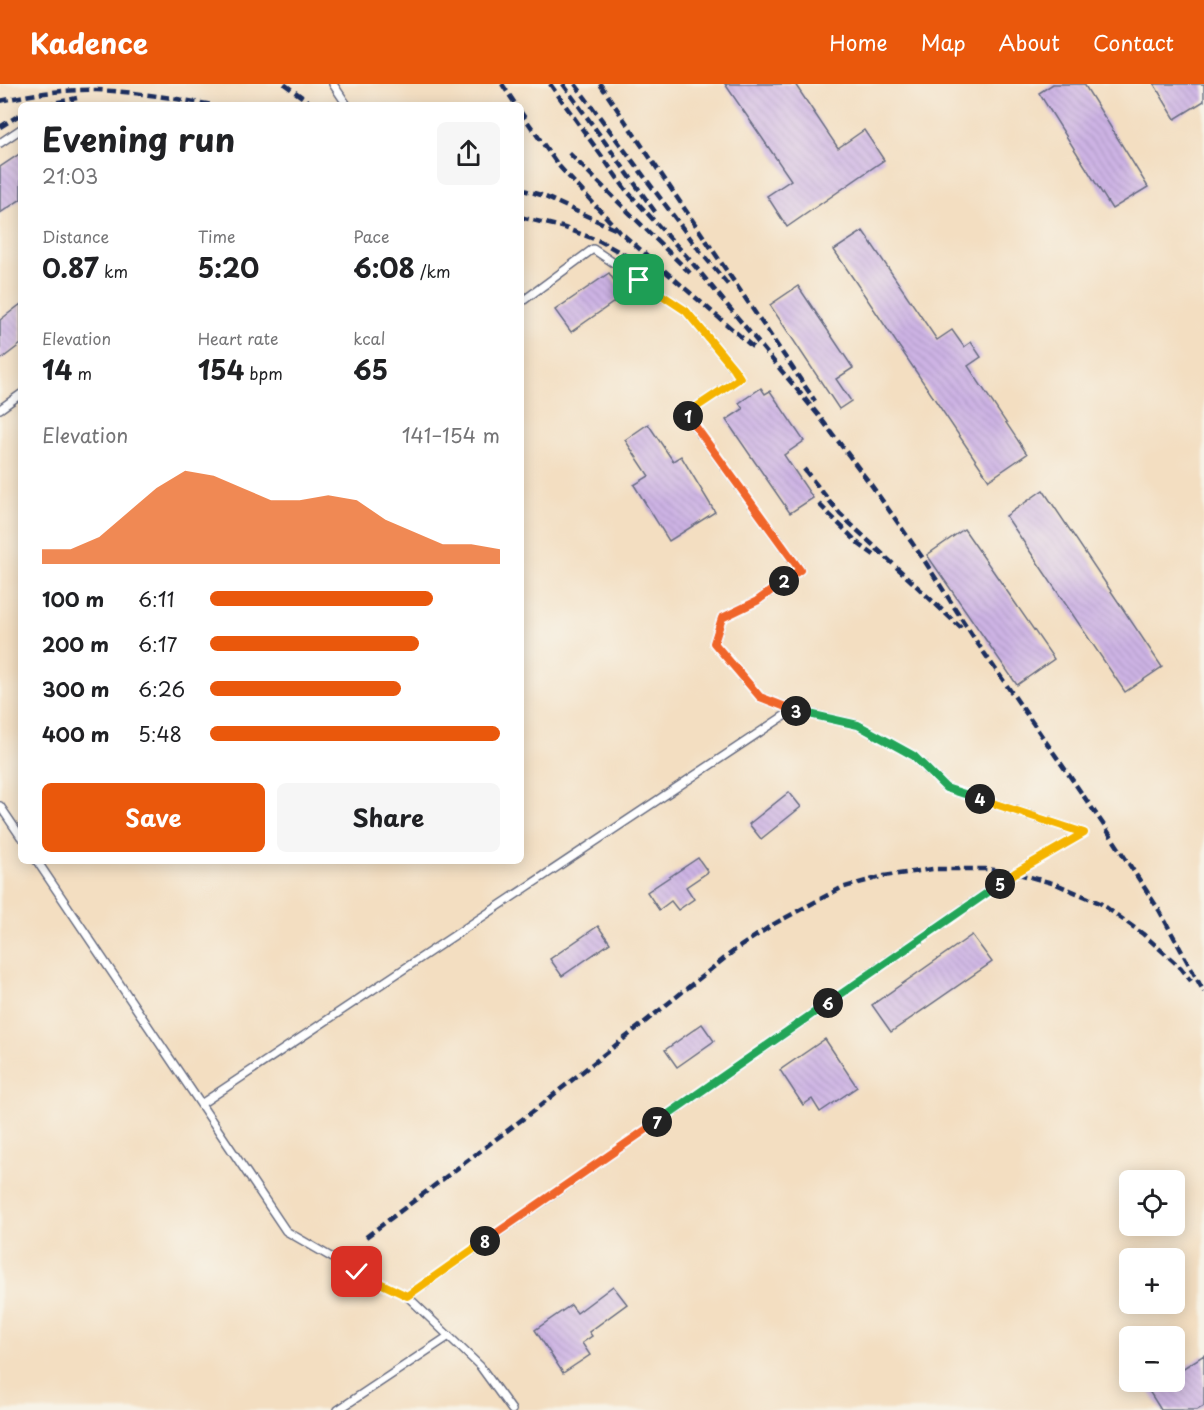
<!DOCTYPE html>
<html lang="en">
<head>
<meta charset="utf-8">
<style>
	body { margin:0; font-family:"Playpen Sans",sans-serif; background:#f6f6f6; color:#202124; height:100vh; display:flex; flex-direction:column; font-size:22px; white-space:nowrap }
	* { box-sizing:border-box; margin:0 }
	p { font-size:20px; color:#757577 }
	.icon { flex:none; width:33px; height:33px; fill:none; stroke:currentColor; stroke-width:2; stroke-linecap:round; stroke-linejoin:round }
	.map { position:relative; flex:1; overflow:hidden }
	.side { position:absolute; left:18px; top:18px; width:506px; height:762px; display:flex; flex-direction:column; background:#fff; border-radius:9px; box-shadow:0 3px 15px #0003 }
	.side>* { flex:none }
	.controls { position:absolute; left:1119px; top:1086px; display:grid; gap:12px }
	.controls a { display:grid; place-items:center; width:66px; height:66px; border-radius:9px; background:#fff; box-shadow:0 3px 15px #0003; font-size:30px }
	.pin { position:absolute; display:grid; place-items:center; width:51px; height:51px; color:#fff; margin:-26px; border-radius:12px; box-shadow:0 3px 9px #0006 }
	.km { position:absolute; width:30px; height:30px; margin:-15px; border-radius:50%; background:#222; color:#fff; font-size:16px; line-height:30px; text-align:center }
	.round { display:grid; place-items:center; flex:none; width:63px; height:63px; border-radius:9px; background:#f6f6f6 }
	.headline { display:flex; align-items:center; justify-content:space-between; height:102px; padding:0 24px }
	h1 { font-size:33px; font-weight:700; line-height:45px }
	.figures { display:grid; grid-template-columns:repeat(3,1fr); gap:9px; height:102px; padding:6px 24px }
	.figures div { display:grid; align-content:center }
	.figures b { font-size:26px; font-weight:700 }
	.figures small { font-size:16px; font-weight:400 }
	.figures p { font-size:16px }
	.chart { height:168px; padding:12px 24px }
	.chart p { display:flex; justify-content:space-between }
	.chart svg { width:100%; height:108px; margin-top:6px; fill:#ea580c; opacity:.7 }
	.primary-button { display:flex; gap:12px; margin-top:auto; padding:12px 24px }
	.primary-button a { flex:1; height:69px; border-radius:9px; background:#ea580c; color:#fff; font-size:24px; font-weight:700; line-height:69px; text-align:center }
	.primary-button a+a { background:#f6f6f6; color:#202124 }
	ul { padding:0 24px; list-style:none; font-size:20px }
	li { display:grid; grid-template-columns:96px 72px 1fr; align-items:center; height:45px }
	li i { height:15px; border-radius:8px; background:#ea580c }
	header { display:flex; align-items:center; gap:36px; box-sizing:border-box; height:84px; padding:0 30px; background:#ea580c; color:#fff }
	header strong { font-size:28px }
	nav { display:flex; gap:33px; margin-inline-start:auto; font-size:21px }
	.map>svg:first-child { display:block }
	.building { fill:url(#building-back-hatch) }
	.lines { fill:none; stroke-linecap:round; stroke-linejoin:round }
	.service-casing { stroke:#676c81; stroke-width:10 }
	.service { stroke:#fff; stroke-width:7 }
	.rail { stroke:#1b2f5e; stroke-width:4.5; stroke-dasharray:9 4.5; stroke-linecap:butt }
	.split-1-casing { stroke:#fff; stroke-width:12 }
	.split-2-casing { stroke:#fff; stroke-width:12 }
	.split-3-casing { stroke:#fff; stroke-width:12 }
	.split-4-casing { stroke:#fff; stroke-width:12 }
	.split-5-casing { stroke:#fff; stroke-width:12 }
	.split-6-casing { stroke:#fff; stroke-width:12 }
	.split-7-casing { stroke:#fff; stroke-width:12 }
	.split-8-casing { stroke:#fff; stroke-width:12 }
	.split-9-casing { stroke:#fff; stroke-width:12 }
	.split-1 { stroke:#f5b400; stroke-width:8 }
	.split-2 { stroke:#f0652b; stroke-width:8 }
	.split-3 { stroke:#f0652b; stroke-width:8 }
	.split-4 { stroke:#22a559; stroke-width:8 }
	.split-5 { stroke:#f5b400; stroke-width:8 }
	.split-6 { stroke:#22a559; stroke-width:8 }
	.split-7 { stroke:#22a559; stroke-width:8 }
	.split-8 { stroke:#f0652b; stroke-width:8 }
	.split-9 { stroke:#f5b400; stroke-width:8 }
</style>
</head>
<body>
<header>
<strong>Kadence</strong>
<nav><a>Home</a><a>Map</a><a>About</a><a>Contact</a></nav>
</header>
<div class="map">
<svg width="1204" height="1326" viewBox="0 0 1204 1326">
	<defs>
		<pattern id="building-back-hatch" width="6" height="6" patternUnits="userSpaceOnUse" patternTransform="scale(1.5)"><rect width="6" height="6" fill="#cdb3e4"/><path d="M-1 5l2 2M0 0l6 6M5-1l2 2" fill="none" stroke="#af9ac6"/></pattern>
	</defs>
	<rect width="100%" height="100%" fill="#f7f3e8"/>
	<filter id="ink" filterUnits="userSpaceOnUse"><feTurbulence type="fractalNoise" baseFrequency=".0167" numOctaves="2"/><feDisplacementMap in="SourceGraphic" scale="12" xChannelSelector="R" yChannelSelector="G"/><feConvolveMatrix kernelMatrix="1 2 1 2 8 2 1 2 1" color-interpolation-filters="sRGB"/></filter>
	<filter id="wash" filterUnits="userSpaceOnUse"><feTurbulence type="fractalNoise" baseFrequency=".008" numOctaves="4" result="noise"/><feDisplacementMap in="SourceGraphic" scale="24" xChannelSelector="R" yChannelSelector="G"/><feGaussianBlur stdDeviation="1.35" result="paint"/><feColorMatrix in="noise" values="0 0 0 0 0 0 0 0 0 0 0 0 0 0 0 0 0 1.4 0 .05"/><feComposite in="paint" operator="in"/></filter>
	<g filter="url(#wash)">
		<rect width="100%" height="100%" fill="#f3dec1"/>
		<g id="blocks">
			<path class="building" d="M725,0H795L838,64L864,46L884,76L787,143L767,112L791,96Z
				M1053,0H1084L1148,103L1112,125L1039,9Z
				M1154,0H1204V17L1175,35Z
				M21,69V115L0,129V83Z
				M863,147L937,256L952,246L964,263L971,258L981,273L968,282L1027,370L989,396L834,166Z
				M609,189L624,211L571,248L555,226Z
				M798,202L853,284L836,295L851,317L839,325L770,221Z
				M21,220V260L0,276V236Z
				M761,304L765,310L770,307L804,357L784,371L813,414L790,429L726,336L743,325L739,319Z
				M648,340L673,377L681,372L715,428L669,457L634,401L649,392L625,356Z
				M1043,406L1162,583L1125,608L1006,432Z
				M964,445L1054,575L1017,601L927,471Z
				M789,708L801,723L761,755L749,740Z
				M698,774L708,788L686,803L694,815L678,826L671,817L659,826L647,808Z
				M598,842L610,859L562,892L550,875Z
				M972,851L992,878L891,948L872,921Z
				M702,940L714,957L677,983L665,966Z
				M825,955L857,1003L820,1028L812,1015L803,1021L780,986Z
				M613,1202L627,1220L589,1248L592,1252L582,1259L590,1271L563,1289L535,1246L571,1221L577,1229Z
				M1204,1271V1322L1197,1326H1161L1149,1307L1164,1298H1174V1290Z"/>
		</g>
	</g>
	<g filter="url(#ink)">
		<use href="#blocks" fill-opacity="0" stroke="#676c81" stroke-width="1.5"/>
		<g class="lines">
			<g class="service-casing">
				<path id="service" d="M333,0L347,21
					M0,59L21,45
					M520,219L593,165L686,227L734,285L740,294L686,330L800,486L757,517L722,534L714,559L760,613L793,626L858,641L914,672L946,704L1084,749
					M0,325L21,310
					M0,722L21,753
					M37,777L286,1147L357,1188L407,1212L1015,789L1084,749
					M201,1020L793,626
					M407,1212L480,1282L512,1326
					M338,1326L449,1252"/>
			</g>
			<use href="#service" class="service"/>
			<path class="rail" d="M284,0L313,21
				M502,0L516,21
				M550,0L626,106L689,175L819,332L872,402L922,473L978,560L1103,740L1159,826L1204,908
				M563,0L656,129
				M575,0L699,166L730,203
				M600,0L815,317
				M0,17C31,10 65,5 97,6C135,8 174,14 212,21
				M44,21L77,14
				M520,27L558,81L620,148L755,265
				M0,43L21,30
				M569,69L690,189
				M520,105L541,111L615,145
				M520,133L562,143L600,157L658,190
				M804,385L840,430L961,544
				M819,420L860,461L874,471
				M366,1153L532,1028L735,866L772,841L841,804L884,792L933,785H987L1015,789L1056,800L1100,819L1143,850L1181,884L1191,897"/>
		</g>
	</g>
	<g class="lines" filter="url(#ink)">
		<g class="split-1-casing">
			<path id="split-1" d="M639,196L686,227L734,285L740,294L686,330L688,332"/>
		</g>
		<g class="split-2-casing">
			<path id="split-2" d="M688,332L800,486L784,497"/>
		</g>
		<g class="split-3-casing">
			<path id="split-3" d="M784,497L757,517L722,534L714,559L760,613L796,627"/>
		</g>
		<g class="split-4-casing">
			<path id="split-4" d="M796,627L858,641L914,672L946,704L980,715"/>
		</g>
		<g class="split-5-casing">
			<path id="split-5" d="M980,715L1084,749L1015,789L1000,800"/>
		</g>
		<g class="split-6-casing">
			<path id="split-6" d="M828,919L1000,800"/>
		</g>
		<g class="split-7-casing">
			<path id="split-7" d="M657,1038L828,919"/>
		</g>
		<g class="split-8-casing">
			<path id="split-8" d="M485,1157L657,1038"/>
		</g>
		<g class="split-9-casing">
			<path id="split-9" d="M357,1188L407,1212L485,1157"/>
		</g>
		<use href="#split-1" class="split-1"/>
		<use href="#split-2" class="split-2"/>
		<use href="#split-3" class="split-3"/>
		<use href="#split-4" class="split-4"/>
		<use href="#split-5" class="split-5"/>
		<use href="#split-6" class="split-6"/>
		<use href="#split-7" class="split-7"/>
		<use href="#split-8" class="split-8"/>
		<use href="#split-9" class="split-9"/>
	</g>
</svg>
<div class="controls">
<a><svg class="icon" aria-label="locate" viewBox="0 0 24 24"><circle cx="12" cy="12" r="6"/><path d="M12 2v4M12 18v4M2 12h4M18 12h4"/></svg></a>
<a>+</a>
<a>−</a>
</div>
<div class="pin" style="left:639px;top:196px;background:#1e9e55"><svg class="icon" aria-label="arrive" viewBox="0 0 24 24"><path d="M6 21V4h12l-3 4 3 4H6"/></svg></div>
<div class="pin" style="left:357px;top:1188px;background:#d93025"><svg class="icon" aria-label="check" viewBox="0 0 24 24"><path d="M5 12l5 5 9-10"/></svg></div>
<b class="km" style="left:688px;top:332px">1</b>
<b class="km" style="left:784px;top:497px">2</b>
<b class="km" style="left:796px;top:627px">3</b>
<b class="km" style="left:980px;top:715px">4</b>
<b class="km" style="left:1000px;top:800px">5</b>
<b class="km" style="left:828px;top:919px">6</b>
<b class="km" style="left:657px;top:1038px">7</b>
<b class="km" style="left:485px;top:1157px">8</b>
<section class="side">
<div class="headline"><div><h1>Evening run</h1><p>21:03</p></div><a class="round"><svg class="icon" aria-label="share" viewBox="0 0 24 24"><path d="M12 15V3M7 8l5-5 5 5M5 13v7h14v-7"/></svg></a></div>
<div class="figures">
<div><p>Distance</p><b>0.87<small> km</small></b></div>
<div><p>Time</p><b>5:20</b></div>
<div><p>Pace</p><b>6:08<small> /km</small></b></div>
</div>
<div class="figures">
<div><p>Elevation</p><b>14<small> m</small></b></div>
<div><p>Heart rate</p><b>154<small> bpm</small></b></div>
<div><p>kcal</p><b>65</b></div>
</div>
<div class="chart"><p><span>Elevation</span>141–154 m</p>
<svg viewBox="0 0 160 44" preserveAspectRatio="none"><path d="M0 44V38L10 38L20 33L30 23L40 13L50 6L60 8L70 13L80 18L90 18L100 16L110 18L120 26L130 31L140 36L150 36L160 38V44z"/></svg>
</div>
<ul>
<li><b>100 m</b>6:11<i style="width:77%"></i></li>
<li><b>200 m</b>6:17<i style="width:72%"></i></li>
<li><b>300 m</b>6:26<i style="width:66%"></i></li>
<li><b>400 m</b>5:48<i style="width:100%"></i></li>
</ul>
<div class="primary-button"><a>Save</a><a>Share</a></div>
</section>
</div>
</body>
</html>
